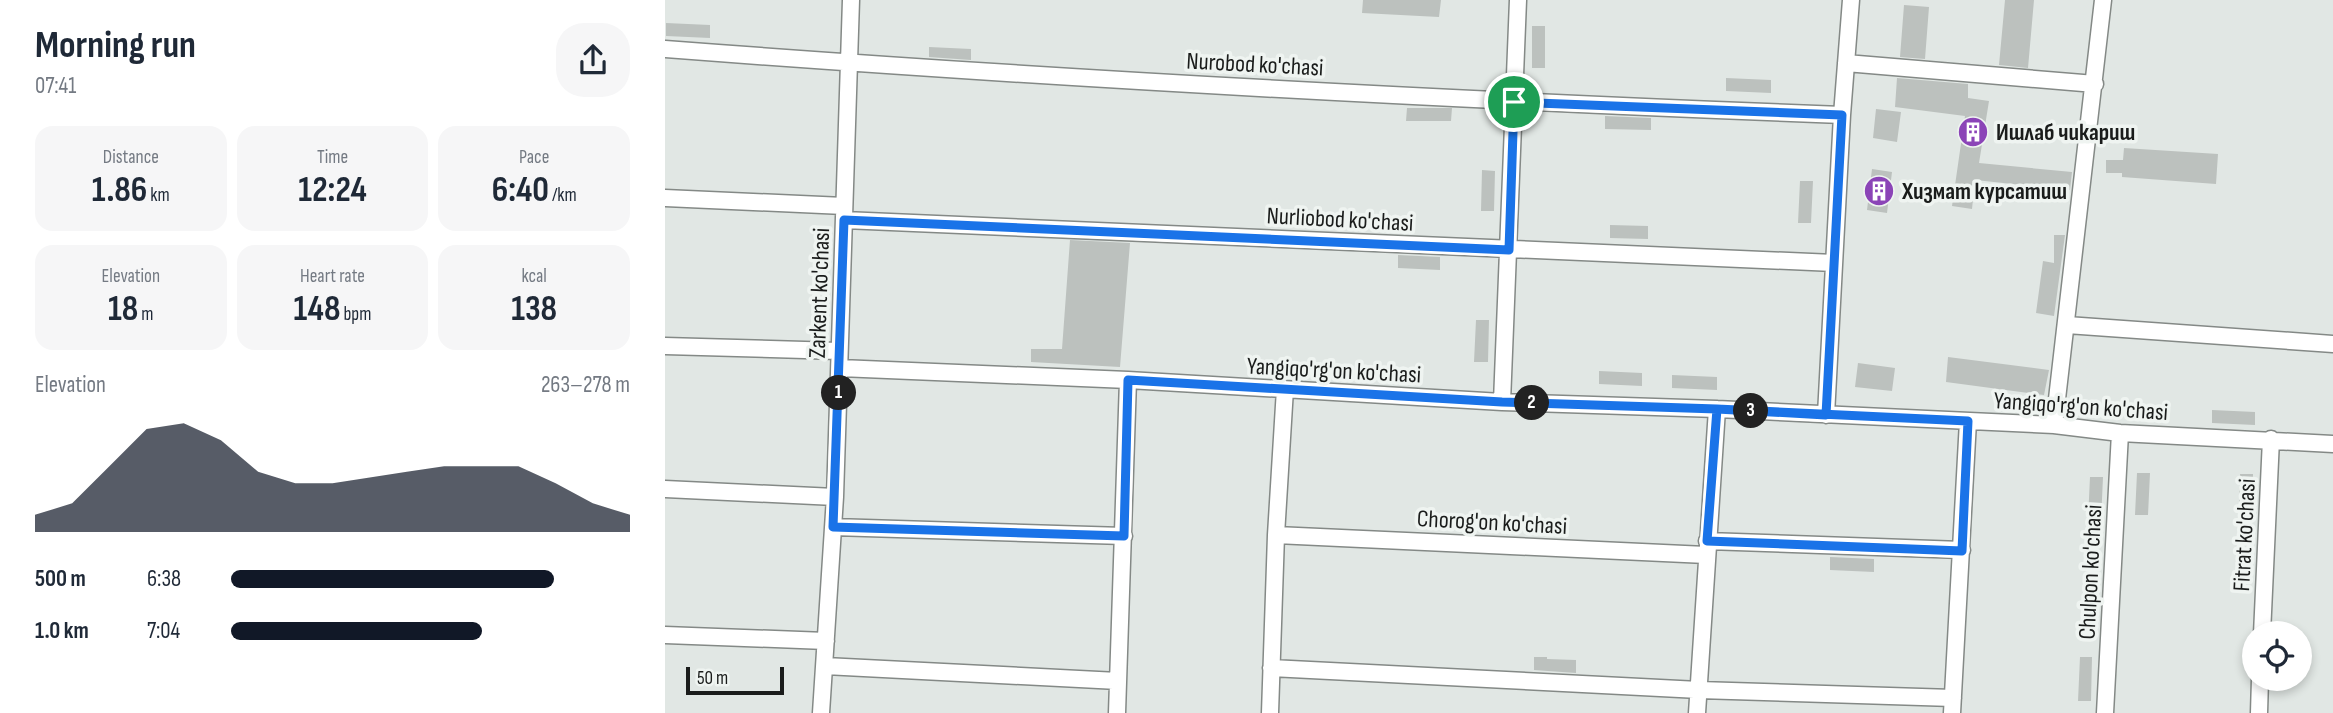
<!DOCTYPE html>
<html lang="en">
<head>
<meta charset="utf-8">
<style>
	body { margin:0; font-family:"Sofia Sans Condensed",sans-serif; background:#f6f6f7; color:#1f2937; height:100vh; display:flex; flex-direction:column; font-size:26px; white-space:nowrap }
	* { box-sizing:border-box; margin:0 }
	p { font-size:23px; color:#747a83 }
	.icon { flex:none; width:38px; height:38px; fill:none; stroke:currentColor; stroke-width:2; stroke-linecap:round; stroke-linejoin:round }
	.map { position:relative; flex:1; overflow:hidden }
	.side { display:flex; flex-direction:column; background:#fff; width:665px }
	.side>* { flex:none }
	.buttons { position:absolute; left:1577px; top:621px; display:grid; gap:14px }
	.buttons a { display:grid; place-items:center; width:70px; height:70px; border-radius:50%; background:#fff; box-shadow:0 4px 10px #0003; font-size:35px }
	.scale { position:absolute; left:21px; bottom:18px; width:98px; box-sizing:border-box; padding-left:7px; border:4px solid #1a1c1b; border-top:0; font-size:19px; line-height:24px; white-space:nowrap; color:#1a1c1b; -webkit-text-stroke:5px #eff4f1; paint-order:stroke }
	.pin { position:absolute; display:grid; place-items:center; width:60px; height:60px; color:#fff; margin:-30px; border:4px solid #fff; border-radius:50%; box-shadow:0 2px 7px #0007 }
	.km { position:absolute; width:35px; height:35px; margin:-18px; border-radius:50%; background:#222; color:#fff; font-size:19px; line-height:35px; text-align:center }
	.round { display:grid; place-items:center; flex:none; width:74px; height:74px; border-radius:28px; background:#f6f6f7 }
	.headline { display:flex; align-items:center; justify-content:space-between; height:119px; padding:0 35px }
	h1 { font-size:38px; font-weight:700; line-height:52px }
	.metrics { display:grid; grid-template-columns:repeat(3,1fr); gap:10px; height:119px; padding:7px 35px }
	.metrics div { display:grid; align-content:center; border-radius:18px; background:#f6f6f7; text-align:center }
	.metrics b { font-size:35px; font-weight:700 }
	.metrics small { font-size:19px; font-weight:400 }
	.metrics p { font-size:19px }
	.chart { height:196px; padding:14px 35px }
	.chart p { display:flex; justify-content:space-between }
	.chart svg { width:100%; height:126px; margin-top:7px; fill:#111827; opacity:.7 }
	ul { padding:0 35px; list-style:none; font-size:23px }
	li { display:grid; grid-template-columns:112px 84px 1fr; align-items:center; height:52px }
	li i { height:18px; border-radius:9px; background:#111827 }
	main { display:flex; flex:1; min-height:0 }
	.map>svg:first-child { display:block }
	.building { fill:#bcc1be }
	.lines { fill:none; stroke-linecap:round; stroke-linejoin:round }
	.minor-casing { stroke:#848986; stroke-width:19 }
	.minor { stroke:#fff; stroke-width:16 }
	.route-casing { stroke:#fff; stroke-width:14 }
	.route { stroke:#1a73e8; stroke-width:9 }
	.labels { text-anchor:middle; stroke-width:7; stroke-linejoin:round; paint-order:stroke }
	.street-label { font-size:24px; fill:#1a1c1b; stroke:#eff4f1 }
	.poi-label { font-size:24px; font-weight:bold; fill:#1a1c1b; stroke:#eff4f1; text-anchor:start }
</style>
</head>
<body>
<main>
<section class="side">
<div class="headline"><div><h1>Morning run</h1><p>07:41</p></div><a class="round"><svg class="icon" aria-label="share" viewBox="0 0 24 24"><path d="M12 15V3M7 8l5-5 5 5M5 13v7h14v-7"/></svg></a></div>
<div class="metrics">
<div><p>Distance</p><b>1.86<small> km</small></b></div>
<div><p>Time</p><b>12:24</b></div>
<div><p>Pace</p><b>6:40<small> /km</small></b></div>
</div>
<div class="metrics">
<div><p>Elevation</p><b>18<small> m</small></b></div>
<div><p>Heart rate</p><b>148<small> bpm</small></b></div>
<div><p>kcal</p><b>138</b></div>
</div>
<div class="chart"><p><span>Elevation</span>263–278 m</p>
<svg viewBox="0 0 160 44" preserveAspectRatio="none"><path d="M0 44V38L10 34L20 21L30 8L40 6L50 12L60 23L70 27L80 27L90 25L100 23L110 21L120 21L130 21L140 27L150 34L160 38V44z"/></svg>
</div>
<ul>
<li><b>500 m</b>6:38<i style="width:81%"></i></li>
<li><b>1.0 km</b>7:04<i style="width:63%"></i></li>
</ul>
</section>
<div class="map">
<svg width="1668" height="713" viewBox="0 0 1668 713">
	<rect width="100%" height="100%" fill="#e1e7e4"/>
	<path class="building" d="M698,0H776L774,17L697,13Z
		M1340,0H1369L1363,68L1334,65Z
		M1239,5L1264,7L1260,59L1235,57Z
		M1,23L45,25V38L1,36Z
		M867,26H880V68H867Z
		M264,47L306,49V60L264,57Z
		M1061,78L1106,80V93L1061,91Z
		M1232,78L1303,84V98L1324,101L1314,163L1407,172L1405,190L1310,180L1307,209L1287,206L1300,116L1230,107Z
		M742,108H787L786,121H741Z
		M1211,109L1236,112L1232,142L1208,138Z
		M940,116L986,118V130L940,129Z
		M1459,148L1553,154L1551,184L1457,177V173H1441V160H1458Z
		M1207,169L1227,172L1222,213L1202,210Z
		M817,170L830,171L829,211H816Z
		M1135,181H1148L1146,223H1133Z
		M945,225L983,226V239L945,238Z
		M1389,235H1400L1389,316L1371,313L1378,261L1389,263Z
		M405,240L465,243L455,367L366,362V349H397Z
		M733,255L775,257V270L733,268Z
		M811,320H824L823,362H809Z
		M1283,357L1384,370L1379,395L1281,382Z
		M1193,363L1230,368L1227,391L1190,387Z
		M934,371L977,373V386L934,384Z
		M1007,375L1052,377V390L1007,388Z
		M1547,410L1590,412V425L1547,423Z
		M1472,473H1485L1483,515H1470Z
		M1575,474H1588L1587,513H1574Z
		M1425,477H1438L1436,521L1423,520Z
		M1165,557L1209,559V572L1165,570Z
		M869,657H882V659L911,660V673L869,670Z
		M1415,657H1427L1426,701H1413Z"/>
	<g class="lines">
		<g class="minor-casing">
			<path id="minor" d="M0,49C392,79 784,100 1177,115
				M1181,63L1430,84
				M0,198L179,206
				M179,220L1169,263
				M1402,325L1668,344
				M0,346L174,351
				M175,368L463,380L837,402L1052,409L1389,425L1455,433L1668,444
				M837,402L853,0
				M1161,415L1177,115L1186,0
				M1389,425L1438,0
				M0,489L170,497
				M168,527L459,536
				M611,535L1041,555
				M1042,541L1297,550
				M1597,634L1606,439
				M0,635L161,641
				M160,666L453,681
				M606,668L1034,690L1288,698
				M156,713L170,497L186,0
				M452,713L463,380
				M605,713L611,535L620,389
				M1032,713L1052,409
				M1287,713L1303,421
				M1440,713L1455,433
				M1594,713L1595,679"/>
		</g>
		<use href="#minor" class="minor"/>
	</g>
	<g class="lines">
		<g class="route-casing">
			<path id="route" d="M849,102L844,250L179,220L168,527L459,536L463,380L837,402L1052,409L1303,421L1297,551L1042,541L1052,409L1161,415L1177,115L849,102"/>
		</g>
		<use href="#route" class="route"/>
	</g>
	<defs>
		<g id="building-disc" transform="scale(1.575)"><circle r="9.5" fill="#8b44b7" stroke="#eff4f1"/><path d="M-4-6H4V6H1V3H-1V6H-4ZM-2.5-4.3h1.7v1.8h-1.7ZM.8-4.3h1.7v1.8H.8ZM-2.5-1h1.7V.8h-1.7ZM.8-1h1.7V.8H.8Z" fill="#fff"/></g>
	</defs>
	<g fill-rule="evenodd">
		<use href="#building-disc" x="1308" y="132"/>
		<use href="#building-disc" x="1214" y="191"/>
	</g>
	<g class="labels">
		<g class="street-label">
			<text transform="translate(590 64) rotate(3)" y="8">Nurobod ko'chasi</text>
			<text transform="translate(675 219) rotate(3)" y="8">Nurliobod ko'chasi</text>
			<text transform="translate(154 293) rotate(-88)" y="8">Zarkent ko'chasi</text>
			<text transform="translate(669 370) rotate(3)" y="8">Yangiqo'rg'on ko'chasi</text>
			<text transform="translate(1416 406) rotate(4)" y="8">Yangiqo'rg'on ko'chasi</text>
			<text transform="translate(827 522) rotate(3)" y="8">Chorog'on ko'chasi</text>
			<text transform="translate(1579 535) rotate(-87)" y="8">Fitrat ko'chasi</text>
			<text transform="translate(1425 572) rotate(-87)" y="8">Chulpon ko'chasi</text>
		</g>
		<g class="poi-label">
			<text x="1331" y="140">Ишлаб чикариш</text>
			<text x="1237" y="199">Хизмат курсатиш</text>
		</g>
	</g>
</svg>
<div class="buttons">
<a><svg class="icon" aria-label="locate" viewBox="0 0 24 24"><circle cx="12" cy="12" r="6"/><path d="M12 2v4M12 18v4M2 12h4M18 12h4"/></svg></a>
</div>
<div class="scale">50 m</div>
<div class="pin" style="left:849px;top:102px;background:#1e9e55"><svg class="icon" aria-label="arrive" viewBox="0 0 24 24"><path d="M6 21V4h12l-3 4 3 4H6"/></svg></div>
<b class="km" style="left:174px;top:393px">1</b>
<b class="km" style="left:867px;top:403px">2</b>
<b class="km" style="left:1086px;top:411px">3</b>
</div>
</main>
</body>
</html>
